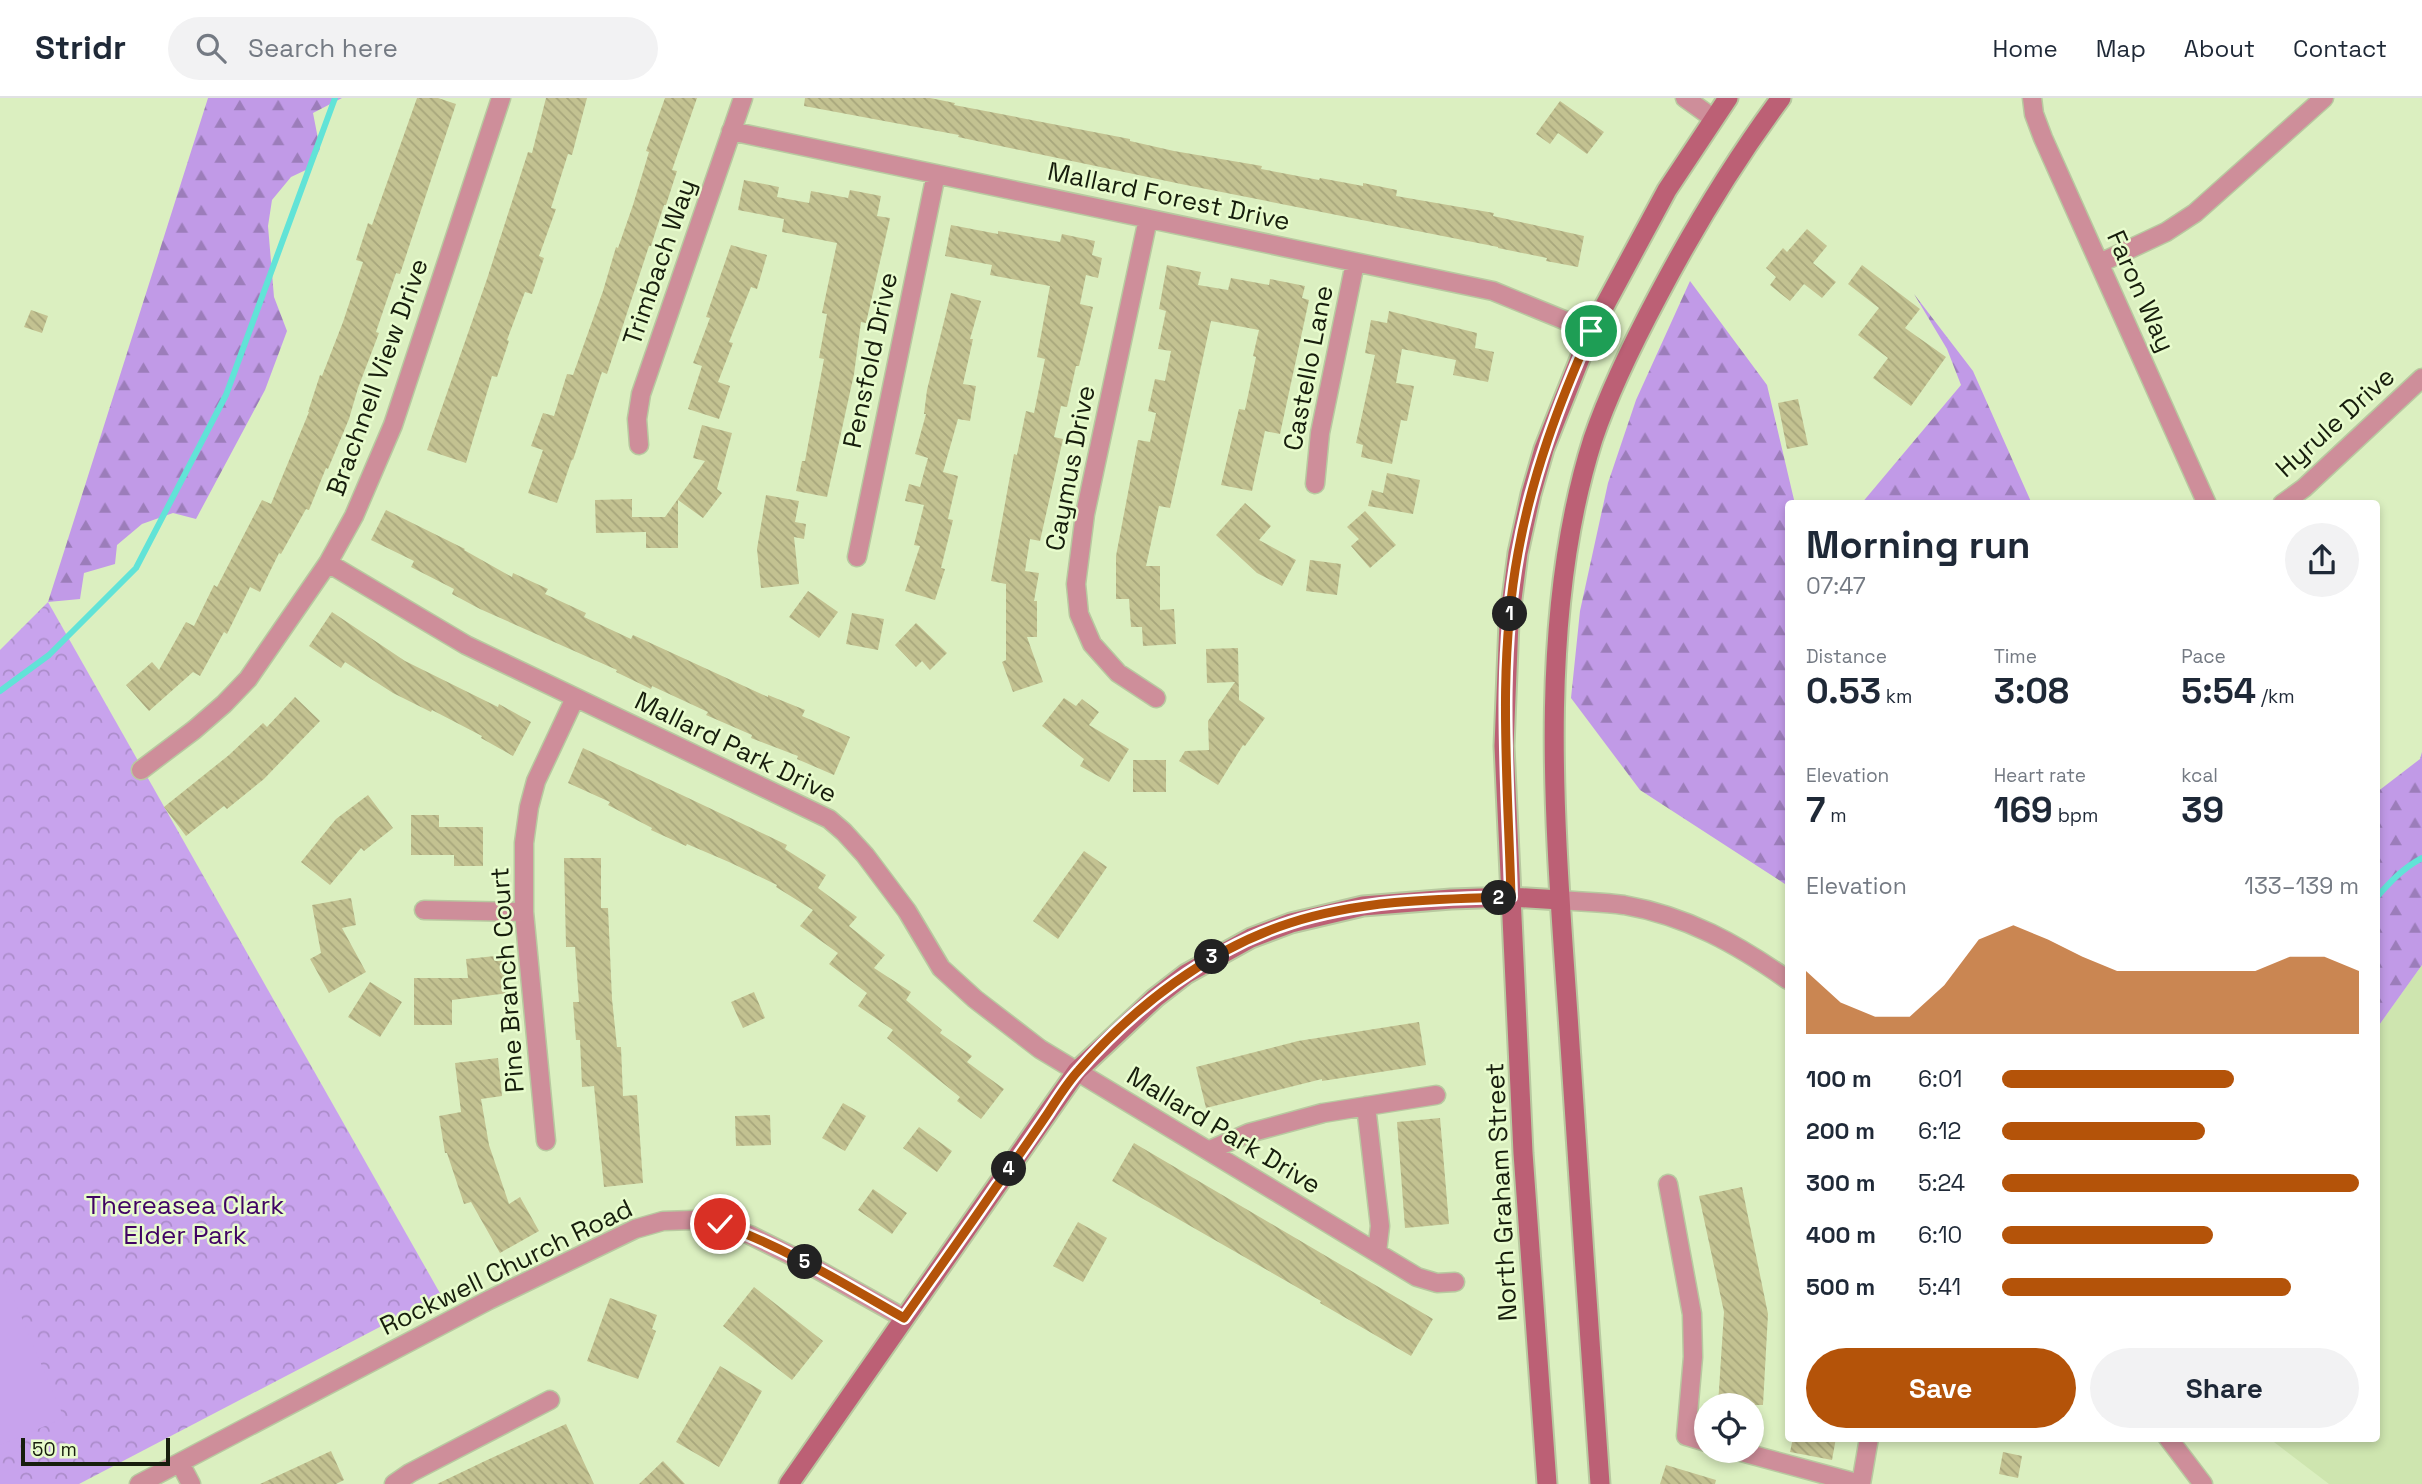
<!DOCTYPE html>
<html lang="en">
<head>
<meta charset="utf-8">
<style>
	body { margin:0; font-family:"Space Grotesk",sans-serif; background:#f2f2f3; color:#1f2937; height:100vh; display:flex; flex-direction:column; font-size:26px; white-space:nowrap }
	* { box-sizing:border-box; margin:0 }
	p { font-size:23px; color:#747a83 }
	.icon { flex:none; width:38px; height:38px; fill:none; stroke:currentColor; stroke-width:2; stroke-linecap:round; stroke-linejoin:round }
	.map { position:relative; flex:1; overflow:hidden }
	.panel { position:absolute; left:1785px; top:402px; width:595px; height:942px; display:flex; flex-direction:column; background:#fff; border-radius:7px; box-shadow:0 4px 10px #0003 }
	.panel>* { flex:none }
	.tools { position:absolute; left:1694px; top:1295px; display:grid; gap:14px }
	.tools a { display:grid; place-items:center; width:70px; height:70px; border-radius:50%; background:#fff; box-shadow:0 4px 10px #0003; font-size:35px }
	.scale { position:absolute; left:21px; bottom:18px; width:149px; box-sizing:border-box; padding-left:7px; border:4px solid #171e0d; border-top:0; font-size:19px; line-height:24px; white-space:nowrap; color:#171e0d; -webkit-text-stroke:5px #e8fccd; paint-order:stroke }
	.pin { position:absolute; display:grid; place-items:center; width:60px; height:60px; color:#fff; margin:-30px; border:4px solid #fff; border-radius:50%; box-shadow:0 2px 7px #0007 }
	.km { position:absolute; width:35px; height:35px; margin:-18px; border-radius:50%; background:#222; color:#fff; font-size:19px; line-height:35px; text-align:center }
	.round { display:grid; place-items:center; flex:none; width:74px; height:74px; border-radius:37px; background:#f2f2f3 }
	.summary { display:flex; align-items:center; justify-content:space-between; height:119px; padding:0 21px }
	h1 { font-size:38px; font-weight:700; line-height:52px }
	.stats { display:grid; grid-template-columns:repeat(3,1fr); gap:10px; height:119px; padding:7px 21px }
	.stats div { display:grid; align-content:center }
	.stats b { font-size:35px; font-weight:700 }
	.stats small { font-size:19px; font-weight:400 }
	.stats p { font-size:19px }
	.chart { height:196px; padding:14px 21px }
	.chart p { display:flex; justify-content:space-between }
	.chart svg { width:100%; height:126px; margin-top:7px; fill:#b45309; opacity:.7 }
	.button { display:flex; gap:14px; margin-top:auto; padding:14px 21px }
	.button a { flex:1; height:80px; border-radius:42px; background:#b45309; color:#fff; font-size:28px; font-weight:700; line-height:80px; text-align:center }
	.button a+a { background:#f2f2f3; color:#1f2937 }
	ul { padding:0 21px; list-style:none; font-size:23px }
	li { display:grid; grid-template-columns:112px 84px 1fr; align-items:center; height:52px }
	li i { height:18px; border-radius:9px; background:#b45309 }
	header { display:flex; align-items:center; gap:42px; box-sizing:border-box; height:98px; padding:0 35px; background:#fff; border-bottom:2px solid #e0e1e3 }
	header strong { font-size:33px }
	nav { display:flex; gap:38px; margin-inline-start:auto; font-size:24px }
	.search { width:490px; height:63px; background:#f2f2f3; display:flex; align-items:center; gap:18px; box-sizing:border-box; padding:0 24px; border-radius:38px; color:#747a83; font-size:26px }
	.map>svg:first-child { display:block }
	.built { fill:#cee5af }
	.forest { fill:url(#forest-firs) }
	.park { fill:url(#park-crowns) }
	.pitch { fill:#c8a3ed }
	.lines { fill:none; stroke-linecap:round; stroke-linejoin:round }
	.stream { stroke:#61e3d7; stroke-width:6 }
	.building { fill:url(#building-back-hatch) }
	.minor-casing { stroke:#b8c9a0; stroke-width:21 }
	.secondary-casing { stroke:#b8c9a0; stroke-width:23 }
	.minor { stroke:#ce8e9a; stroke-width:18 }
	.secondary { stroke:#bc6075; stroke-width:19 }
	.route-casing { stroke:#fff; stroke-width:14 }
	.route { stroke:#b45309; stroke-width:9 }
	.labels { text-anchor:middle; stroke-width:5; stroke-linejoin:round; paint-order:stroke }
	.street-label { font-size:26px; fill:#171e0d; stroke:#e8fccd }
	.park-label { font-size:26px; fill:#400463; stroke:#e8fccd }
</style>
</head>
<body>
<header>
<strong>Stridr</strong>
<div class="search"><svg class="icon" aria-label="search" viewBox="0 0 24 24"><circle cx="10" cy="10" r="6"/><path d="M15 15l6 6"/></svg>Search here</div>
<nav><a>Home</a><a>Map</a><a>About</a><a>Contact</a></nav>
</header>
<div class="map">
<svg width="2422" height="1386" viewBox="0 0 2422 1386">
	<defs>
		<pattern id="forest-firs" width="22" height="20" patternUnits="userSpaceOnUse" patternTransform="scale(1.75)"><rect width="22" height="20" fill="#c19ae7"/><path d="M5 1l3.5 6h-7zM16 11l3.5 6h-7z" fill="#9c7dba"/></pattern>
		<pattern id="park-crowns" width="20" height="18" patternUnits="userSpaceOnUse" patternTransform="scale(1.75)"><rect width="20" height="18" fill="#c8a3ed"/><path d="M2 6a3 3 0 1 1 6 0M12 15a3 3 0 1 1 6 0" fill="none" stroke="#ab8cca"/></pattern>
		<pattern id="building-back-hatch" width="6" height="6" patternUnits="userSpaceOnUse" patternTransform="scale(1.75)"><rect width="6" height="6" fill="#c3c291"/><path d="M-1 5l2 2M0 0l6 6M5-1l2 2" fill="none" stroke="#a7a67c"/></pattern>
	</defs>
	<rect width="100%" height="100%" fill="#dbefc0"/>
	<path class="built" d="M2422,867V1386H2329L2270,1341L2376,1340L2377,930Z"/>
	<path class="forest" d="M208,0H342L313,15L320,51L310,70L291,79L272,102L268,128L274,199L287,233L265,292L196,421L173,415L142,426L117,447L115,466L84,475L80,501L48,504Z
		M1690,183L1767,287L1795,406H1788V788L1640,692L1571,600L1580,513L1608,385L1636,302Z
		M1914,196L1973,273L2032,406H1861L1961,287L1947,251Z
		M2422,654V867L2377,930V694L2420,661Z"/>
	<path class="park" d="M48,504L441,1197L79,1386H0V552Z"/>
	<path class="pitch" d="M4,1178L64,1320L0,1347V1180Z"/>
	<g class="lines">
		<path class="stream" d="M0,593L49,557L136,470L226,297L335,0
			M2376,800C2390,784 2403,770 2422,760"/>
	</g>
	<path class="building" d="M417,0H438L456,6L400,176L396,175L376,234L379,235L358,290L349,321L328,371L326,370L309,412L306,411L281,456L279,455L260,494L250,489L227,536L224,534L200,578L193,574L149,613L126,587L152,564L159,572L186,524L194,528L214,487L217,489L262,402L271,406L309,314H308L320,277L322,278L343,224L363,164L356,162L368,125L372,127Z
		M546,0H587L572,57L568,56L551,110L556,111L539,158L544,160L532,196L525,194L507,242L509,243L497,279L492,278L466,365L427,352L487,181L528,54L532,55Z
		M665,0H697L672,72L677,73L666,107H664L651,148H649L607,276L602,274L573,362L572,361L557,405L528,395L543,352L531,348L543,315L554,318L567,276L573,277L603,193L616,149L618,150L633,107L649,54L646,53Z
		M805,0H930L955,5L954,7L1130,41V43L1174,53L1262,68L1261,71L1319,82L1320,80L1363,88V85L1397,92L1396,98L1494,115L1493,118L1584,138L1578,169L1546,163L1547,160L1498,150V149L1181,86L958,39L959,37L804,8Z
		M1560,3L1604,34L1587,56L1558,35L1550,46L1536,36Z
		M744,82L779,89L777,99L809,105L811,93L848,100L850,92L881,98L877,118L890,120L866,225L861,224L854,276L827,399L796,393L802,363H805L824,261L819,260L827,216L822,215L837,145L782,134L784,121L738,112Z
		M951,127L998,136V133L1060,144L1062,136L1095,143L1092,157L1102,160L1098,180L1086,177L1080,206L1093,209L1079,268H1076L1067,309L1061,308L1054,339L1063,341L1040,443L1030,441L1025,473L1039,475L1034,503H1037V539H1027L1043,584L1013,594L1002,564L1006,562V486L991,483L1014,356L1017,357L1026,313L1034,315L1045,261L1037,259L1050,188L990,177L992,167L945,158Z
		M1807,131L1827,148L1813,165L1836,184L1822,200L1804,186L1790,203L1770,187L1776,179L1766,170L1783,150L1787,154Z
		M731,147L767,157L757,191L751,189L729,244L733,245L718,284L730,288L719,321L688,311L702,268L693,265L710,220L706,219Z
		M1167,167L1201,174L1198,187L1228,192L1231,180L1269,187L1270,181L1305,188L1302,200L1309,202L1280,336L1265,333L1252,393L1221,387L1239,311L1245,312L1256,259L1253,258L1259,232L1211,223L1170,410L1159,408L1146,468H1160V512L1174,511L1176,546L1143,548L1142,529H1131L1129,501H1116V458L1138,342L1150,344L1156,315L1148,313L1155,281L1165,283L1171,253L1158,251L1166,213L1159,211Z
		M1862,167L1920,211L1905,230L1946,259L1911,308L1873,280L1888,260L1858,237L1879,210L1848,186Z
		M951,195L981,203L970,241H973L963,286L976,288L970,323L958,321L943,374L958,378L948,421L953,422L941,470L945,471L935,502L905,493L920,448L914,447L924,407L905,403L909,386L920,389L928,360L915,356L926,316H924L927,292Z
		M31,212L48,218L42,235L24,229Z
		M1389,213L1477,235L1475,250L1494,254L1488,284L1453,277L1456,262L1402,251L1396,285L1414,288L1407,323L1401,322L1392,366L1361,359L1363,347L1356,345L1375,257L1365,255L1371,222L1387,225Z
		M1798,301L1808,347L1787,351L1778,305Z
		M702,327L732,335L717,391L722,395L703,420L678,402V450H646V434L596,435L595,402L632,401V419H665L705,363L693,360Z
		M1387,375L1420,382L1413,416L1368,408L1372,392L1383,395Z
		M766,397L799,403L795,424L806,426L804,441L794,439L799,486L761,490L757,451Z
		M1245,405L1271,428L1259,442L1296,462L1282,488L1257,475L1216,437Z
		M386,412L465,451L464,452L512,479L513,475L548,491L545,496L586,515L584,519L631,541L633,537L768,599V597L805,612L802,618L850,639L834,677L797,661L798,658L751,640L752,637L706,617L708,614L652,588L651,591L616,574L617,572L480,511L452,496L454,491L411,469L414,463L371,442Z
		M1365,413L1396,447L1370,470L1351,448L1359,441L1347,429Z
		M1310,462L1341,466L1337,497L1306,493Z
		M808,493L838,514L819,540L789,519Z
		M332,514L405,563L498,609L499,606L531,624L513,658L481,640L482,638L432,612L431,614L393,595L345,564L341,570L309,548Z
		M852,515L884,521L878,552L846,546Z
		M916,525L947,555L930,572L922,563L916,569L895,547Z
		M1238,550L1239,602L1265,620L1245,648L1243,647L1218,687L1179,663L1185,653L1209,652L1208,623L1235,584L1207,585L1206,551Z
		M295,599L320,623L264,681L227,711L224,708L186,738L164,709L229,657L263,625L267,629Z
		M1064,600L1076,608L1082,601L1099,614L1089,627L1129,651L1109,684L1080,668L1084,661L1042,628Z
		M583,650L787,747L785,751L826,777L818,790L857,819L849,828L885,857L874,870L911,894L906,902L942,932L940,935L972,958L967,964L1004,991L981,1021L957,1003L960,999L887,940L893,932L858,908L867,895L829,866L838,855L800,828L813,812L776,789L777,787L729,764L687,746L686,748L651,732L652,730L608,707L610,704L568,685Z
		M1133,662H1166V694H1133Z
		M368,697L393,730L364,753L361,750L330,787L301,764L336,721Z
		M411,717H439V729H483V768H454V757H411Z
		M1084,753L1107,769L1058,841L1033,823Z
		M564,760H601V810H608L612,901L617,949H621L623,998L637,997L643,1085L604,1089L594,988L582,989L580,942H576L573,904H579L575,849H566Z
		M351,800L356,827L342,830L366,874L329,895L310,861L321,855L312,807Z
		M505,857L509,895L452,902V927H414V880H468L466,861Z
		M370,884L402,904L380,939L348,919Z
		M754,894L765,920L743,930L731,904Z
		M1419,924L1426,967L1322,983V981L1206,1010L1196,969L1298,943Z
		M498,960L502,998L481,1001L489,1047L509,1106L520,1099L539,1133L500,1155L471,1104L464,1106L447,1055H445L439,1018L461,1014L455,965Z
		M843,1005L866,1018L845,1053L822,1040Z
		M770,1017L771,1047L736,1048L735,1018Z
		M1440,1020L1449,1126L1405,1130L1397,1024Z
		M919,1029L952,1053L937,1074L903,1050Z
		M1134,1045L1433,1221L1411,1258L1320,1205L1321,1203L1112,1083Z
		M1742,1089L1768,1216L1763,1307H1718L1724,1214L1699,1098Z
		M873,1091L907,1115L892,1136L858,1112Z
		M1078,1124L1107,1140L1083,1184L1053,1168Z
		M754,1189L823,1243L792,1282L723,1228Z
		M610,1200L657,1217L652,1231L656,1233L638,1281L587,1263Z
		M720,1268L762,1293L719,1369L676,1344Z
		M566,1326L594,1386H437L485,1363Z
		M1793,1340H1836L1832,1362L1790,1354Z
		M331,1353L344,1382L336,1386H260Z
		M2003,1354L2022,1358L2018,1380L1999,1376Z
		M663,1363L685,1386H639Z
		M1666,1367L1716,1382L1715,1386H1660Z"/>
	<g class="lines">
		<g class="minor-casing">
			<path id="minor" d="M1685,0L1713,20
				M2032,0L2034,16L2043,40L2207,406
				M731,33L1493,193L1591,233
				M1148,121L1085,416L1076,486L1079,516L1092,546L1118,575L1156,600
				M2100,165L2166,134L2195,115L2324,0
				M639,347L637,321L641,296L743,0
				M1315,386L1320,335L1355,165
				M2282,406L2304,390L2422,280
				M857,459L936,76
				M328,465L466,547L829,721L844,734L865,757L907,813L941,870L975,901L1040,951L1417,1179L1437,1185L1455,1184
				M141,672L194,632L224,606L248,581L328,465L354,418L393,327L501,0
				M1560,802C1581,804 1603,804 1624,807C1687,818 1737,846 1788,882
				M424,812L524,814
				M1366,1008L1380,1128L1377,1154
				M546,1043L524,814V745L529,709L536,683L575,600
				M1210,1052L1249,1035L1323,1015L1436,997
				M1668,1086L1692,1216L1693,1259L1686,1338L1706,1344
				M2168,1340L2203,1386
				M1738,1353L1860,1386
				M180,1365L191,1386
				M139,1386L489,1202L635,1131L663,1123L693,1122L720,1126L750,1137L806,1165L904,1220
				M394,1386L410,1375L550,1302
				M1861,1386L1869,1340"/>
		</g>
		<g class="secondary-casing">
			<path id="secondary" d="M789,1386L1077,973L1155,900L1186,876L1251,840L1291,825L1363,808L1451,801L1511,799L1560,802
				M1547,1386L1523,1055L1504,648L1509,524L1518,455L1531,396L1544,351L1591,233L1667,92L1728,0
				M1600,1386C1589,1230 1578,1073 1568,917C1555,731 1536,520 1593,341C1610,291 1634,243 1659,196C1695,128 1735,62 1781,0"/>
		</g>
		<use href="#minor" class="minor"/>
		<use href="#secondary" class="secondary"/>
	</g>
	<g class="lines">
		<g class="route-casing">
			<path id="route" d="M720,1126C785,1149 844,1186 904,1220C935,1176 966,1133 996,1089C1014,1065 1031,1040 1048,1015C1058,1000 1067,985 1079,972C1135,908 1209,851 1290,825C1362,802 1437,801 1511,799C1508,684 1497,569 1518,455C1532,377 1559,305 1591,233"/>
		</g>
		<use href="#route" class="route"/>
	</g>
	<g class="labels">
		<g class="street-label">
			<text transform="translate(1169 98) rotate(12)" y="9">Mallard Forest Drive</text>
			<text transform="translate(659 164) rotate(-71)" y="9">Trimbach Way</text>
			<text transform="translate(2141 193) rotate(66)" y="9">Faron Way</text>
			<text transform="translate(870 262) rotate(-78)" y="9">Pensfold Drive</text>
			<text transform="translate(1308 270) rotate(-79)" y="9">Castello Lane</text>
			<text transform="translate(377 279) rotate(-70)" y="9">Brachnell View Drive</text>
			<text transform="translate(2335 324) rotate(-42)" y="9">Hyrule Drive</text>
			<text transform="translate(1070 370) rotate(-79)" y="9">Caymus Drive</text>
			<text transform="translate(736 649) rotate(26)" y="9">Mallard Park Drive</text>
			<text transform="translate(507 882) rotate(-94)" y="9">Pine Branch Court</text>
			<text transform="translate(1224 1032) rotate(31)" y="9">Mallard Park Drive</text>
			<text transform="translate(1501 1094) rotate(-93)" y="9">North Graham Street</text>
			<text transform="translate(506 1169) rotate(-26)" y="9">Rockwell Church Road</text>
		</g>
		<g class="park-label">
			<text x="185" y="1116">Thereasea Clark<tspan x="185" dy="30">Elder Park</tspan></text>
		</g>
	</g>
</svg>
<div class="tools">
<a><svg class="icon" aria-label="locate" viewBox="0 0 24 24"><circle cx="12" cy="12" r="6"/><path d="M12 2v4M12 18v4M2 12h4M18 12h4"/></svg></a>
</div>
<div class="scale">50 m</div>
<div class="pin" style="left:1591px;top:233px;background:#1e9e55"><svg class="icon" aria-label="arrive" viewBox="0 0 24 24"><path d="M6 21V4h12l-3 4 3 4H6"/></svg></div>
<div class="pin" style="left:720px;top:1126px;background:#d93025"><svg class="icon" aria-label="check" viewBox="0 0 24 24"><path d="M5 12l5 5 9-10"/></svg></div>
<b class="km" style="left:1510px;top:516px">1</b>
<b class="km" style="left:1499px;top:800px">2</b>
<b class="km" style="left:1212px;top:859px">3</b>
<b class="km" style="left:1009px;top:1071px">4</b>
<b class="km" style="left:805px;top:1164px">5</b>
<section class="panel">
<div class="summary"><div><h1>Morning run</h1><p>07:47</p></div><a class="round"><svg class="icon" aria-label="share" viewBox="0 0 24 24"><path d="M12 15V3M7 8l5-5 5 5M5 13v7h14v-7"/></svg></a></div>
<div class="stats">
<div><p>Distance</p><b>0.53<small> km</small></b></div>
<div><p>Time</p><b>3:08</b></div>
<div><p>Pace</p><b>5:54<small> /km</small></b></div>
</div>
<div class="stats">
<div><p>Elevation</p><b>7<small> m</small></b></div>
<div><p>Heart rate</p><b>169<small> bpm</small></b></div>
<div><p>kcal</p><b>39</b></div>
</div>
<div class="chart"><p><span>Elevation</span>133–139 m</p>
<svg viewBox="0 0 160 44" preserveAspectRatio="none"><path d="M0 44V22L10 33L20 38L30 38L40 27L50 11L60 6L70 11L80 17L90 22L100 22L110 22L120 22L130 22L140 17L150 17L160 22V44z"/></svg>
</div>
<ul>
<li><b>100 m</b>6:01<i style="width:65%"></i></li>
<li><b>200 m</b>6:12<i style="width:57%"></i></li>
<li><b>300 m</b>5:24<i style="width:100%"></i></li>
<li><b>400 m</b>6:10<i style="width:59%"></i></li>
<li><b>500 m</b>5:41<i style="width:81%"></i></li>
</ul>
<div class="button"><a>Save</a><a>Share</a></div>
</section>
</div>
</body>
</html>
